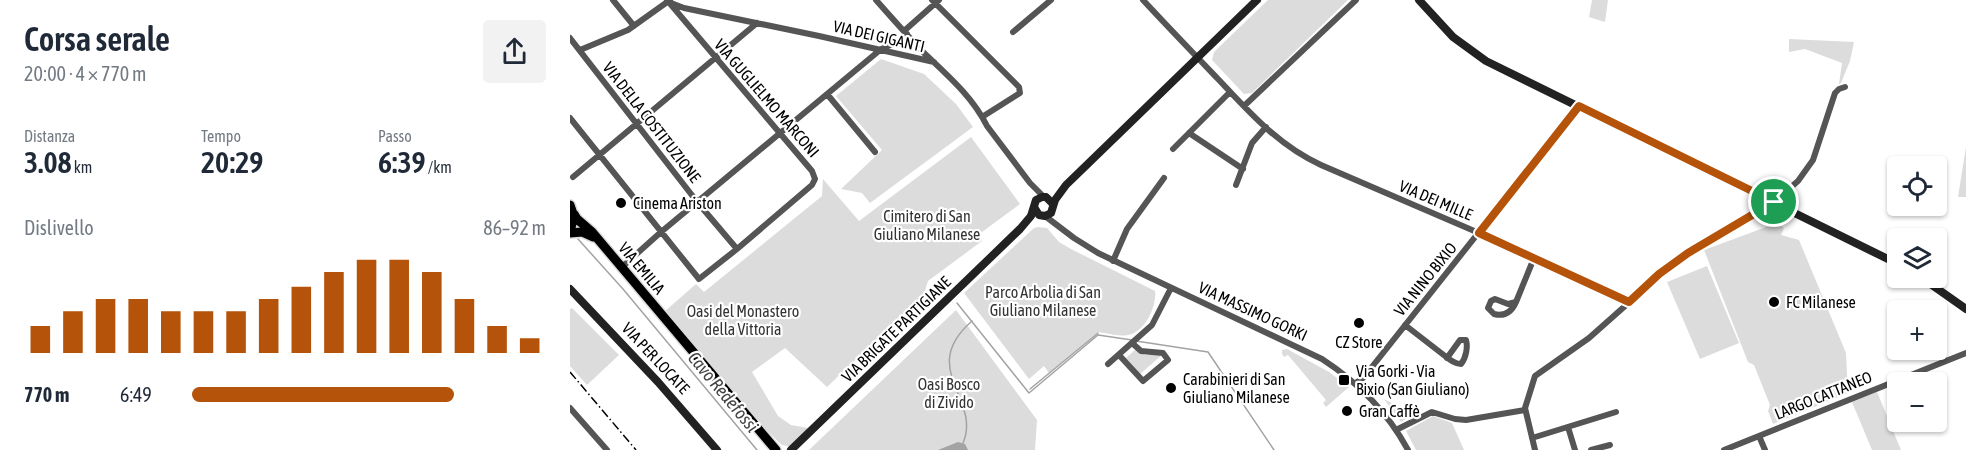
<!DOCTYPE html>
<html lang="it">
<head>
<meta charset="utf-8">
<style>
	body { margin:0; font-family:"Asap Condensed",sans-serif; background:#f2f2f3; color:#1f2937; height:100vh; display:flex; flex-direction:column; font-size:22px; white-space:nowrap }
	* { box-sizing:border-box; margin:0 }
	p { font-size:20px; color:#747a83 }
	.icon { flex:none; width:33px; height:33px; fill:none; stroke:currentColor; stroke-width:2; stroke-linecap:round; stroke-linejoin:round }
	.map { position:relative; flex:1; overflow:hidden }
	.side { display:flex; flex-direction:column; background:#fff; width:570px }
	.side>* { flex:none }
	.fabs { position:absolute; left:1317px; top:156px; display:grid; gap:12px }
	.fabs a { display:grid; place-items:center; width:60px; height:60px; border-radius:6px; background:#fff; box-shadow:0 2px 4px #0004; font-size:30px }
	.pin { position:absolute; display:grid; place-items:center; width:51px; height:51px; color:#fff; margin:-26px; border:3px solid #fff; border-radius:50%; box-shadow:0 2px 6px #0007 }
	.round { display:grid; place-items:center; flex:none; width:63px; height:63px; border-radius:6px; background:#f2f2f3 }
	.summary { display:flex; align-items:center; justify-content:space-between; height:102px; padding:0 24px }
	h1 { font-size:33px; font-weight:600; line-height:45px }
	.metrics { display:grid; grid-template-columns:repeat(3,1fr); gap:9px; height:102px; padding:6px 24px }
	.metrics div { display:grid; align-content:center }
	.metrics b { font-size:30px; font-weight:600 }
	.metrics small { font-size:16px; font-weight:400 }
	.metrics p { font-size:16px }
	.chart { height:168px; padding:12px 24px }
	.chart p { display:flex; justify-content:space-between }
	.chart svg { width:100%; height:108px; margin-top:6px; stroke:#b45309; stroke-width:6 }
	ul { padding:0 24px; list-style:none; font-size:20px }
	li { display:grid; grid-template-columns:96px 72px 1fr; align-items:center; height:45px }
	li i { height:15px; border-radius:8px; background:#b45309 }
	main { display:flex; flex:1; min-height:0 }
	.map>svg:first-child { display:block }
	.green { fill:#dcdcdc }
	.water { fill:#a3a3a3 }
	.lines { fill:none; stroke-linecap:round; stroke-linejoin:round }
	.stream { stroke:#a3a3a3; stroke-width:1.5 }
	.primary-casing { stroke:#dbdbdb; stroke-width:12 }
	.street { stroke:#555; stroke-width:6 }
	.secondary { stroke:#222; stroke-width:8 }
	.primary { stroke:#000; stroke-width:9 }
	.rail { stroke:#000; stroke-width:1.5; stroke-dasharray:9 3 1.5 3; stroke-linecap:butt }
	.route-casing { stroke:#fff; stroke-width:12 }
	.route { stroke:#b45309; stroke-width:8 }
	.poi-dot { fill:#000; stroke:#fff; stroke-width:2 }
	.labels { text-anchor:middle; stroke-width:4.5; stroke-linejoin:round; paint-order:stroke }
	.street-label { font-size:16px; fill:#000; stroke:#fff }
	.poi-label { font-size:16px; fill:#000; stroke:#fff; text-anchor:start }
	.park-label { font-size:16px; fill:#333; stroke:#fff }
	.water-label { font-size:18px; font-style:italic; fill:#444; stroke:#fff }
</style>
</head>
<body>
<main>
<section class="side">
<div class="summary"><div><h1>Corsa serale</h1><p>20:00 · 4 × 770 m</p></div><a class="round"><svg class="icon" aria-label="share" viewBox="0 0 24 24"><path d="M12 15V3M7 8l5-5 5 5M5 13v7h14v-7"/></svg></a></div>
<div class="metrics">
<div><p>Distanza</p><b>3.08<small> km</small></b></div>
<div><p>Tempo</p><b>20:29</b></div>
<div><p>Passo</p><b>6:39<small> /km</small></b></div>
</div>
<div class="chart"><p><span>Dislivello</span>86–92 m</p>
<svg viewBox="0 0 160 44" preserveAspectRatio="none"><path d="M5 44V33M15 44V27M25 44V22M35 44V22M45 44V27M55 44V27M65 44V27M75 44V22M85 44V17M95 44V11M105 44V6M115 44V6M125 44V11M135 44V22M145 44V33M155 44V38"/></svg>
</div>
<ul>
<li><b>770 m</b>6:49<i style="width:74%"></i></li>
</ul>
</section>
<div class="map">
<svg width="1396" height="450" viewBox="0 0 1396 450">
	<rect width="100%" height="100%" fill="#fff"/>
	<path class="green" d="M698,0H778L682,93L674,94L642,60L644,52Z
		M1022,0H1038L1035,22L1019,17Z
		M1219,39L1284,42L1280,61L1271,83L1269,84L1272,63L1235,49L1219,52Z
		M311,59L354,74L386,104L403,127L300,203L292,193L271,189L312,150L266,96Z
		M401,137L450,204L408,235L412,241L358,281L354,294L257,387L215,348L182,372L208,416L221,425L238,428L222,447L212,445L189,423L94,312L126,284L134,292L252,196L253,179L289,221Z
		M1396,147V197H1388Z
		M1207,223L1214,228L1211,235L1229,240L1276,353L1278,393L1203,424L1198,411L1200,405L1184,365L1178,362L1134,250Z
		M468,227L477,228L489,242L501,249L585,291C587,306 575,332 558,335C550,337 537,333 528,332L479,373L474,366L459,379L394,293L464,228Z
		M1137,266L1169,343L1130,359L1097,282Z
		M2,308L49,355L17,385L0,366V309Z
		M386,310L467,420L465,450H239Z
		M566,349L575,355H592L570,374L556,358Z
		M717,349L759,372L779,387L756,407L753,403L756,400L718,355L714,357L712,354V350Z
		M1307,392L1331,450H1302L1282,402Z
		M814,399L843,414L847,407L850,410L831,422Z
		M863,416L882,423L894,450H846L836,431Z"/>
	<path class="water" d="M388,442L395,444L398,450H368Z"/>
	<g class="lines">
		<path class="stream" d="M8,239L53,289L187,450
			M387,303L459,393L528,335L562,340
			M566,341L638,352L704,450
			M460,389L528,333
			M393,443C412,399 347,369 402,321"/>
		<g class="primary-casing">
			<path id="primary" d="M0,205L4,217L0,231
				M4,214L7,219L22,232L206,450
				M0,233L12,232L23,237"/>
		</g>
		<path class="street" d="M43,0L64,26
			M306,0C321,17 337,35 353,52C377,75 402,96 417,126L460,183L474,197
			M362,0L449,87L450,93L412,117
			M573,0C598,27 624,54 649,80C680,113 709,146 751,165L909,233L1059,302
			M101,3L114,8L249,36L364,62
			M334,31L369,0
			M443,32L481,0
			M0,38L128,203L167,249
			M10,50L58,30L100,0
			M257,94L305,152
			M674,106L786,0
			M0,118L129,279L167,249L242,185L245,179L242,171L97,0
			M619,133L673,169
			M603,149L660,92
			M3,177L187,23
			M666,185L682,143L696,127
			M475,216L504,238L528,253L752,359C789,383 817,411 838,450
			M543,261L557,229L594,178
			M52,267L91,232L310,50L330,40L337,34
			M946,302C942,311 935,317 924,314L918,308L921,301L925,299L938,304L946,302L964,258
			M835,325L875,356C880,360 885,364 891,364C896,358 898,347 896,340H890L877,358
			M549,355L573,381L598,360L593,353L571,351L562,343
			M538,364L582,325L601,288
			M786,383L794,377L1009,106
			M0,408L37,450
			M998,427L1005,450
			M826,430L862,412L885,419L896,420L955,410
			M1189,436L1195,450
			M962,438L1046,412
			M965,450L955,408L965,376L1019,338L1108,259L1204,202L1228,181L1243,160L1265,93L1269,89L1275,87
			M1021,450L1040,445
			M1154,450L1396,353"/>
		<path class="secondary" d="M849,0L883,37L916,61L1328,264
			M464,207L469,215L475,216L481,213L485,200L496,185L687,0
			M1352,278L1396,309
			M0,289L88,382L147,450
			M221,450L450,229L461,216L466,200L472,197H476L483,204"/>
		<use href="#primary" class="primary"/>
		<path class="rail" d="M0,372L66,450"/>
	</g>
	<g class="lines">
		<g class="route-casing">
			<path id="route" d="M1009,106L1180,190L1204,202L1118,253L1089,274L1059,302L909,233Z"/>
		</g>
		<use href="#route" class="route"/>
	</g>
	<g class="poi-dot">
		<circle cx="51" cy="203" r="6"/>
		<circle cx="1204" cy="302" r="6"/>
		<circle cx="789" cy="323" r="6"/>
		<rect x="768" y="374" width="12" height="12" rx="3"/>
		<circle cx="601" cy="388" r="6"/>
		<circle cx="777" cy="411" r="6"/>
	</g>
	<g class="labels">
		<g class="street-label">
			<text transform="translate(309 36) rotate(13)" y="6">VIA DEI GIGANTI</text>
			<text transform="translate(197 98) rotate(49)" y="6">VIA GUGLIELMO MARCONI</text>
			<text transform="translate(82 122) rotate(52)" y="6">VIA DELLA COSTITUZIONE</text>
			<text transform="translate(866 200) rotate(23)" y="6">VIA DEI MILLE</text>
			<text transform="translate(72 268) rotate(50)" y="6">VIA EMILIA</text>
			<text transform="translate(855 279) rotate(-51)" y="6">VIA NINO BIXIO</text>
			<text transform="translate(683 311) rotate(25)" y="6">VIA MASSIMO GORKI</text>
			<text transform="translate(326 329) rotate(-44)" y="6">VIA BRIGATE PARTIGIANE</text>
			<text transform="translate(86 358) rotate(47)" y="6">VIA PER LOCATE</text>
			<text transform="translate(1253 395) rotate(-22)" y="6">LARGO CATTANEO</text>
		</g>
		<g class="poi-label">
			<text x="63" y="209">Cinema Ariston</text>
			<text x="1216" y="308">FC Milanese</text>
			<text x="789" y="348" text-anchor="middle">CZ Store</text>
			<text x="786" y="377">Via Gorki - Via<tspan x="786" dy="18">Bixio (San Giuliano)</tspan></text>
			<text x="613" y="385">Carabinieri di San<tspan x="613" dy="18">Giuliano Milanese</tspan></text>
			<text x="789" y="417">Gran Caffè</text>
		</g>
		<g class="park-label">
			<text x="357" y="222">Cimitero di San<tspan x="357" dy="18">Giuliano Milanese</tspan></text>
			<text x="473" y="298">Parco Arbolia di San<tspan x="473" dy="18">Giuliano Milanese</tspan></text>
			<text x="173" y="317">Oasi del Monastero<tspan x="173" dy="18">della Vittoria</tspan></text>
			<text x="379" y="390">Oasi Bosco<tspan x="379" dy="18">di Zivido</tspan></text>
		</g>
		<g class="water-label">
			<text transform="translate(153 392) rotate(50)" y="6">Cavo Redefossi</text>
		</g>
	</g>
</svg>
<div class="fabs">
<a><svg class="icon" aria-label="locate" viewBox="0 0 24 24"><circle cx="12" cy="12" r="6"/><path d="M12 2v4M12 18v4M2 12h4M18 12h4"/></svg></a>
<a><svg class="icon" aria-label="layers" viewBox="0 0 24 24"><path d="M12 4l9 5-9 5-9-5zM3 14l9 5 9-5"/></svg></a>
<a>+</a>
<a>−</a>
</div>
<div class="pin" style="left:1204px;top:202px;background:#1e9e55"><svg class="icon" aria-label="arrive" viewBox="0 0 24 24"><path d="M6 21V4h12l-3 4 3 4H6"/></svg></div>
</div>
</main>
</body>
</html>
